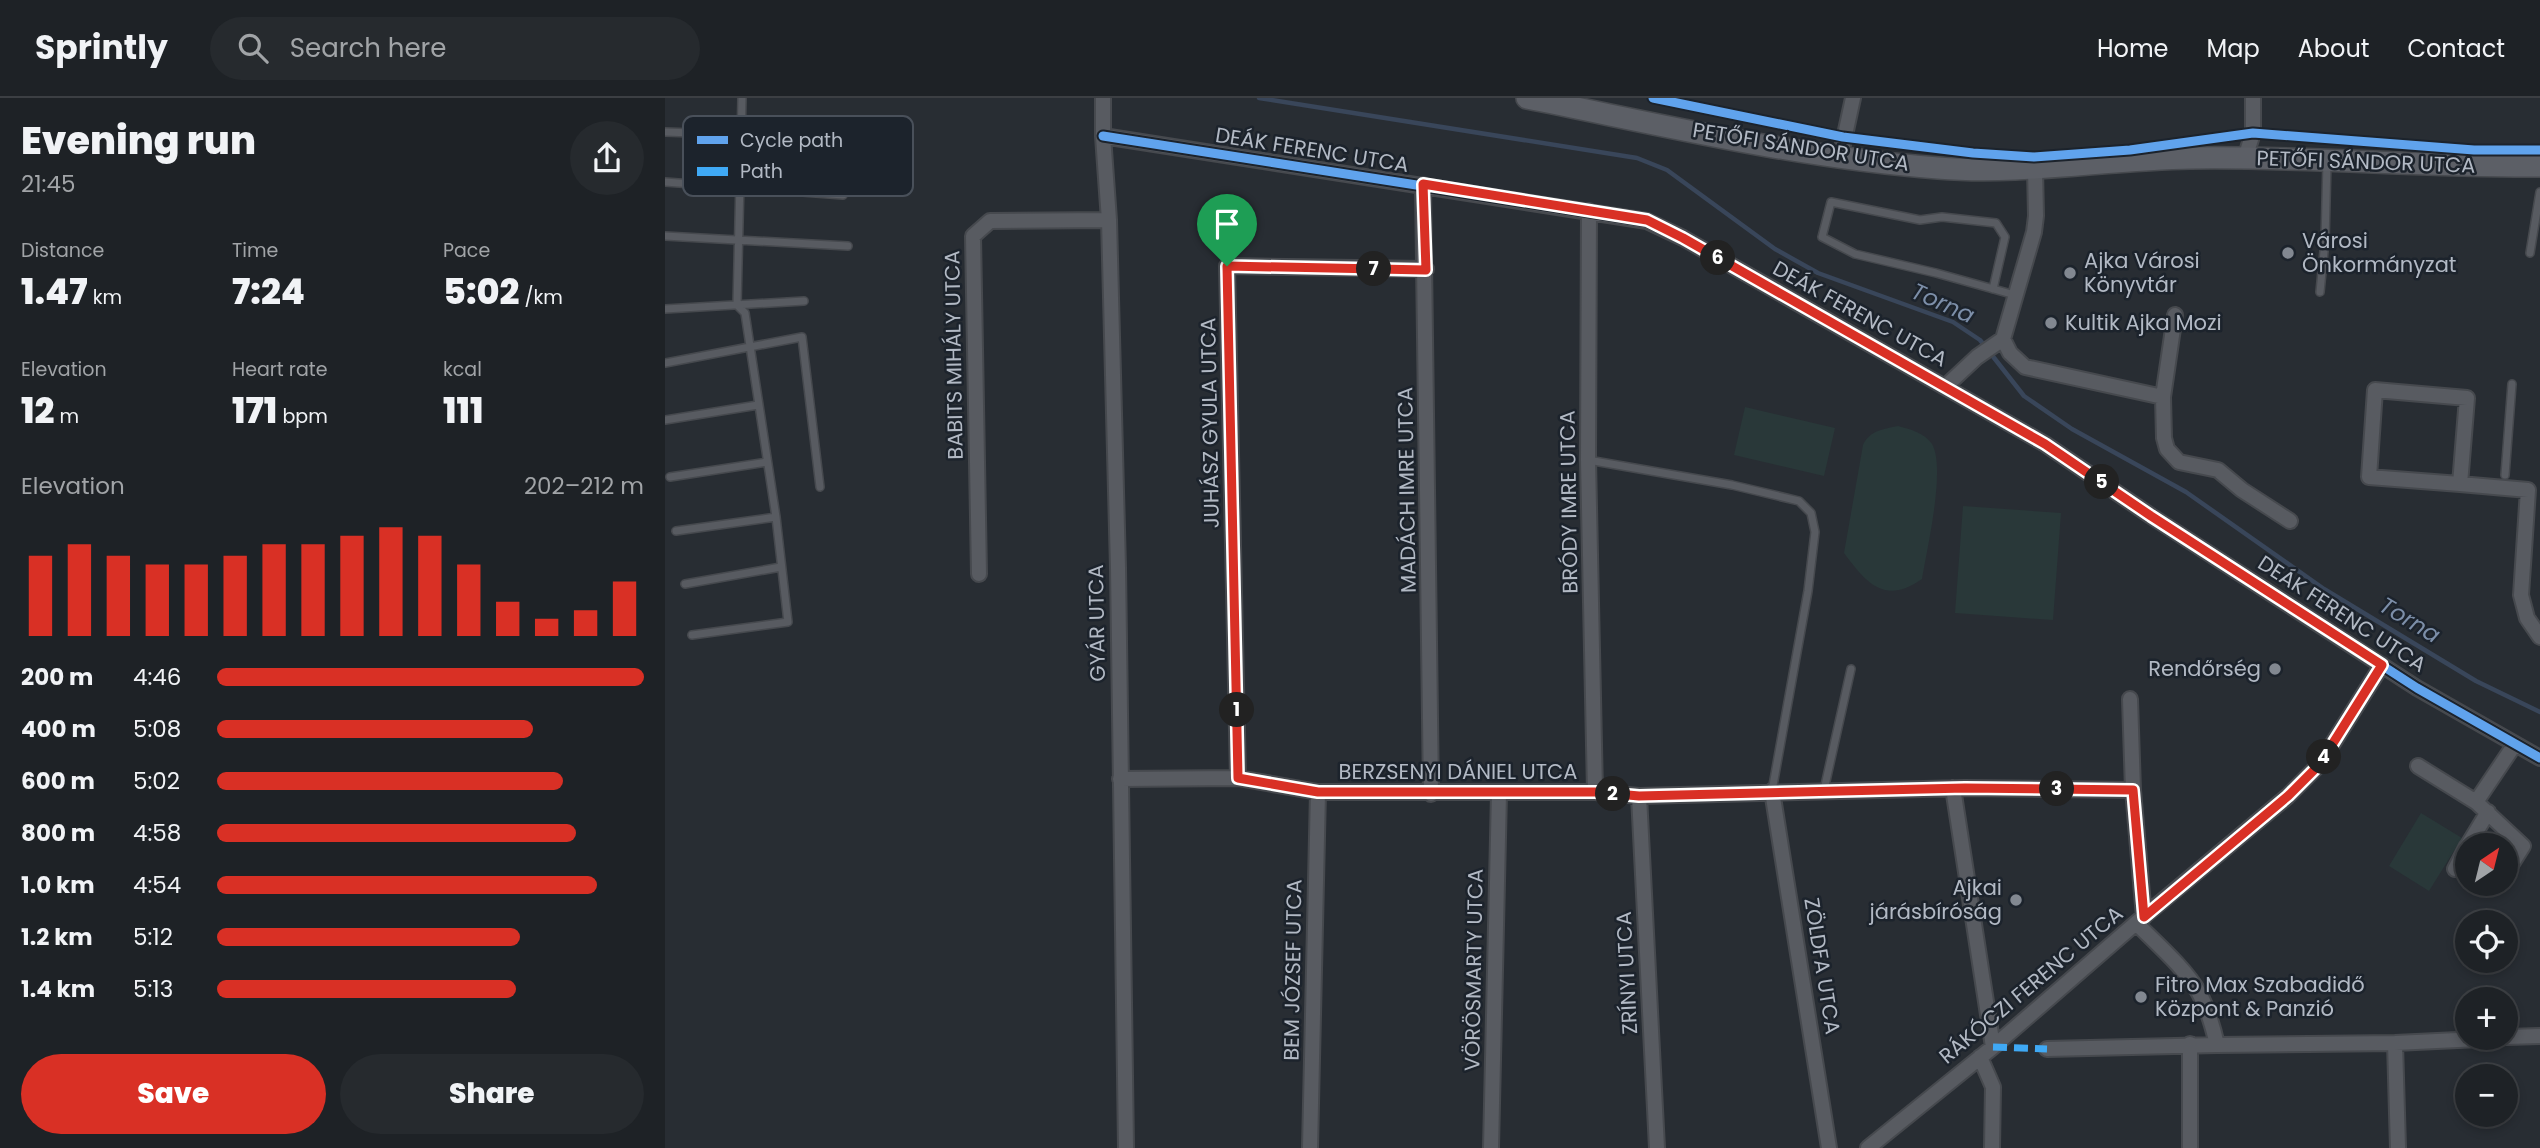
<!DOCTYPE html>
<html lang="en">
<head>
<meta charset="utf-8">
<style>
	body { margin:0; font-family:Poppins,sans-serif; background:#262a2e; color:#f1f3f6; height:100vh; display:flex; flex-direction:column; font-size:26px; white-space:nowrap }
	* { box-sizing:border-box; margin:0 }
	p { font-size:23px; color:#a1a4a7 }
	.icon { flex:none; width:38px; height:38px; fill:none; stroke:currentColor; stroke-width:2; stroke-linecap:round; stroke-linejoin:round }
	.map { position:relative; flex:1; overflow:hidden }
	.sheet { display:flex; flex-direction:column; background:#1e2226; width:665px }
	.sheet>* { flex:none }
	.needle { width:46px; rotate:35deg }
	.controls { position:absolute; left:1790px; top:735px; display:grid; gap:14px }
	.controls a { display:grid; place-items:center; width:63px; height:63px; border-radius:50%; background:#1e2226; box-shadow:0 4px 10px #0003,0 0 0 2px #3c3f43; font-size:35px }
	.pin { position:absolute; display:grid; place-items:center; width:60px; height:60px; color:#fff; margin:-72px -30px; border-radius:50% 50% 50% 0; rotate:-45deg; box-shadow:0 0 7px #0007 }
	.pin .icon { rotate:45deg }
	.km { position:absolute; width:35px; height:35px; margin:-18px; border-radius:50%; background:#222; color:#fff; font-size:19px; line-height:35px; text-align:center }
	.round { display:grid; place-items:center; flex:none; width:74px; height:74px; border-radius:37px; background:#262a2e }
	.headline { display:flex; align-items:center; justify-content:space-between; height:119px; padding:0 21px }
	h1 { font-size:38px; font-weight:800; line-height:52px }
	.stats { display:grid; grid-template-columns:repeat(3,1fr); gap:10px; height:119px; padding:7px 21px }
	.stats div { display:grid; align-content:center }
	.stats b { font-size:35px; font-weight:800 }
	.stats small { font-size:19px; font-weight:400 }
	.stats p { font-size:19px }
	.chart { height:196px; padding:14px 21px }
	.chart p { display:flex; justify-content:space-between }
	.chart svg { width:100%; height:126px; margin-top:7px; stroke:#d93025; stroke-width:6 }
	.cta { display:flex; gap:14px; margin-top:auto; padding:14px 21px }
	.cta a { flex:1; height:80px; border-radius:42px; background:#d93025; color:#fff; font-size:28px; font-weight:800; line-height:80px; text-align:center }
	.cta a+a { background:#262a2e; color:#f1f3f6 }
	ul { padding:0 21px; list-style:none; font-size:23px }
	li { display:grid; grid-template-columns:112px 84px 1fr; align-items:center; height:52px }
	li i { height:18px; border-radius:9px; background:#d93025 }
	header { display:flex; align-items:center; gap:42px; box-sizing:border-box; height:98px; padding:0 35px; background:#1e2226; border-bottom:2px solid #3c3f43 }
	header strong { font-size:33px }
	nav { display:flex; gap:38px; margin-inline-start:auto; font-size:24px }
	.search { width:490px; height:63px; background:#262a2e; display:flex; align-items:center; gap:18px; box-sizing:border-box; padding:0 24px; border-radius:38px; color:#a1a4a7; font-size:26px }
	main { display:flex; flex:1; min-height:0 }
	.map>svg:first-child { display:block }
	.green { fill:#293839 }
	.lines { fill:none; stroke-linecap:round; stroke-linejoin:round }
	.stream { stroke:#39465a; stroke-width:4.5 }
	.lane-casing { stroke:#46494e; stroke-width:10 }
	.street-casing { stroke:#46494e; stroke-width:18 }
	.secondary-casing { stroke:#46494e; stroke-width:24 }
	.lane { stroke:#585b61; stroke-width:7 }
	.street { stroke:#585b61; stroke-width:14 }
	.secondary { stroke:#5c5f66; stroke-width:21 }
	.quiet { stroke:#3fa9f5; stroke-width:7; stroke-dasharray:14 7; stroke-linecap:butt }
	.cycleway-casing { stroke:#1c232c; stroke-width:13 }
	.cycleway { stroke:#60a3ed; stroke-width:9 }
	.route-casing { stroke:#fff; stroke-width:14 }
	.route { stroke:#d93025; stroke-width:9 }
	.poi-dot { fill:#828891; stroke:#1c232c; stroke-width:2.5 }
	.labels { text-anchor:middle; stroke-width:5; stroke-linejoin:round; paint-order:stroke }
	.street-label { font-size:21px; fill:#b2b9c4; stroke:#1c232c }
	.poi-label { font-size:21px; fill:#b2b9c4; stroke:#1c232c; text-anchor:start }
	.water-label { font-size:23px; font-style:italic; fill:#7d8fa9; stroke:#1c232c }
	.key { fill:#1c232c; stroke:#49505a; stroke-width:2 }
	.key-label { font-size:19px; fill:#b2b9c4 }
</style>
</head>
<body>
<header>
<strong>Sprintly</strong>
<div class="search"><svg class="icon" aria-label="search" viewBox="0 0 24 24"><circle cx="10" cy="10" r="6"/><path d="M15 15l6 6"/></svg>Search here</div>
<nav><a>Home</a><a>Map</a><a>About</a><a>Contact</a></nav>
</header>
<main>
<section class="sheet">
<div class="headline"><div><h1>Evening run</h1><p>21:45</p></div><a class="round"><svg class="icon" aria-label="share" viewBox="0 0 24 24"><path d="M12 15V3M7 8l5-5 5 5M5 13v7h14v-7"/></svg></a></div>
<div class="stats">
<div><p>Distance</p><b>1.47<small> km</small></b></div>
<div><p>Time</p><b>7:24</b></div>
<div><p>Pace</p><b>5:02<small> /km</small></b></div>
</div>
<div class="stats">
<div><p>Elevation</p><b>12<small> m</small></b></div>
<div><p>Heart rate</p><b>171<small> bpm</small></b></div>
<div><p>kcal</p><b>111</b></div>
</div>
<div class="chart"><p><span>Elevation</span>202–212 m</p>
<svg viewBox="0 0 160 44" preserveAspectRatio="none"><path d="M5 44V16M15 44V12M25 44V16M35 44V19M45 44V19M55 44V16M65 44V12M75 44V12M85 44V9M95 44V6M105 44V9M115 44V19M125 44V32M135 44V38M145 44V35M155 44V25"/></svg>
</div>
<ul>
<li><b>200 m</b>4:46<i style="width:100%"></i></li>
<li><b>400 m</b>5:08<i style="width:74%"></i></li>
<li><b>600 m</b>5:02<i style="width:81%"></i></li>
<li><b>800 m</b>4:58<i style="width:84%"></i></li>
<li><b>1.0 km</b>4:54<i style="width:89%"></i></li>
<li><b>1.2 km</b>5:12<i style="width:71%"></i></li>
<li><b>1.4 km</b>5:13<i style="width:70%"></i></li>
</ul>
<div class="cta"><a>Save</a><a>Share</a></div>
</section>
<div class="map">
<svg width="1875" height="1050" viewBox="0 0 1875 1050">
	<rect width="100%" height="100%" fill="#282d33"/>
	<path class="green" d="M1080,309L1170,330L1159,378L1069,357Z
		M1233,328C1244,331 1260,335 1267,346C1281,370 1262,451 1257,481C1220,507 1202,486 1179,455L1198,347C1205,332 1219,331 1233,328Z
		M1298,408L1396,415L1388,522L1290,515Z
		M1756,715L1797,740L1764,793L1724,768Z"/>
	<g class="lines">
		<path class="stream" d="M594,0L972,60L1002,72L1110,151L1153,175L1288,224L1315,242L1359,298L1407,331L1521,394L1659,491L1811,583L1875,614"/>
		<g class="lane-casing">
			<path id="lane" d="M0,34L172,40
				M0,84L178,97
				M0,138L183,148
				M1865,155L1875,94
				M1328,191L1340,139L1331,125L1277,119L1255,122L1166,104L1157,139L1190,156L1271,175L1350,197
				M1655,194L1660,143L1662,64
				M0,211L139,203
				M0,265L137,239L155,389
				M0,322L93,307
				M923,362L1067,387L1134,403L1146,415L1150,434L1143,493L1107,693
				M1840,377L1847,286
				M5,379L102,364
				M11,433L111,419
				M20,486L116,469
				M27,537L123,524L111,419L80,215L72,207L77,0
				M1159,692L1186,571"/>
		</g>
		<g class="street-casing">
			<path id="street" d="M438,0V38L444,122L453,470L461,1050
				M438,38L982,123L1018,140L1380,346L1486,418L1752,590L1875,660
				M1175,60L1188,0
				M1580,60L1588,35V0
				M1370,71L1371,118L1369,134L1338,241L1345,255L1360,269L1498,299L1499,340L1502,351L1514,364L1553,372L1577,392L1625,423
				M758,87L766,696
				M924,113L923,362L930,694
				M1281,288L1312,259L1338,241
				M1710,292L1802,300L1795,386L1704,379Z
				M1498,299L1510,217
				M1795,386L1863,392L1856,497L1862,520L1875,539
				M314,476L308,138L325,123L444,122
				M1753,668L1811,704
				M573,680L562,168L761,171
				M455,681L573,680L653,694H930L974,698L1300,690L1468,692L1465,601
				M1288,690L1328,949
				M1468,692L1479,819
				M1107,693L1164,1050
				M974,698L992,1050
				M1803,747L1823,714
				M1802,748L1790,771L1802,770
				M1841,768L1846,767L1858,748L1811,704L1850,646
				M1471,825C1490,844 1522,872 1534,895C1543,911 1548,929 1552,947L1730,945L1835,940
				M1841,939L1875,938
				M1730,945L1733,1050
				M1525,946V1050
				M1382,951L1552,947
				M1315,959L1328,989L1327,1050
				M645,1050L653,694
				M826,1050L834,695
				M1203,1050L1328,949L1471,825L1623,698L1655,666L1717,567"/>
		</g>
		<g class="secondary-casing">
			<path id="secondary" d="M862,0C998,27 1135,60 1273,70C1358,77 1442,61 1526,60C1643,58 1759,69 1875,68"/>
		</g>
		<use href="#lane" class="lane"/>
		<use href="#street" class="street"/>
		<use href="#secondary" class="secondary"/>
		<path class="quiet" d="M1328,949L1382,951"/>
		<g class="cycleway-casing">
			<path id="cycleway" d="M988,0L1178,39L1308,55L1369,59L1465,52L1588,35L1809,52H1875
				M438,38L982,123L1018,140L1380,346L1486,418L1752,590L1875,660"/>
		</g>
		<use href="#cycleway" class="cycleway"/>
	</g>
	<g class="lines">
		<g class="route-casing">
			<path id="route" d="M758,86L982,122L1018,140L1380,346L1486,418L1717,567L1655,666L1623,698L1479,819L1468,692L1300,690L974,698L930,694H653L573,680L562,168L761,172Z"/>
		</g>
		<use href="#route" class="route"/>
	</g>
	<g class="poi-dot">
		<circle cx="1623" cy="155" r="7"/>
		<circle cx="1405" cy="175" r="7"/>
		<circle cx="1386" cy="225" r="7"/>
		<circle cx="1610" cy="571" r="7"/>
		<circle cx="1351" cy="802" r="7"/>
		<circle cx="1476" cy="899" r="7"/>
	</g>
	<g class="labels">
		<g class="street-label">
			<text transform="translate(1136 49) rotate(9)" y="7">PETŐFI SÁNDOR UTCA</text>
			<text transform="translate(647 52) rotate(9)" y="7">DEÁK FERENC UTCA</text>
			<text transform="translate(1701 64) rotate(2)" y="7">PETŐFI SÁNDOR UTCA</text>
			<text transform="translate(1195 216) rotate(29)" y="7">DEÁK FERENC UTCA</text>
			<text transform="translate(289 257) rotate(-91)" y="7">BABITS MIHÁLY UTCA</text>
			<text transform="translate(545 325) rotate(-91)" y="7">JUHÁSZ GYULA UTCA</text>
			<text transform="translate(742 392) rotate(-91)" y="7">MADÁCH IMRE UTCA</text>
			<text transform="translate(904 404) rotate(-91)" y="7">BRÓDY IMRE UTCA</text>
			<text transform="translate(1677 516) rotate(33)" y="7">DEÁK FERENC UTCA</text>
			<text transform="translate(432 525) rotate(-91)" y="7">GYÁR UTCA</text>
			<text x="793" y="681">BERZSENYI DÁNIEL UTCA</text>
			<text transform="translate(1157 868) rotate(81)" y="7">ZÖLDFA UTCA</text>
			<text transform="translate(628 872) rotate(-89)" y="7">BEM JÓZSEF UTCA</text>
			<text transform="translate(809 872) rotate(-89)" y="7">VÖRÖSMARTY UTCA</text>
			<text transform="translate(962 875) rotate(-93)" y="7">ZRÍNYI UTCA</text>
			<text transform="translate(1366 887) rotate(-40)" y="7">RÁKÓCZI FERENC UTCA</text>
		</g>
		<g class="poi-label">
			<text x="1637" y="150">Városi<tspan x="1637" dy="24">Önkormányzat</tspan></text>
			<text x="1419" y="170">Ajka Városi<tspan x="1419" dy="24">Könyvtár</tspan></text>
			<text x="1400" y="232">Kultik Ajka Mozi</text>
			<text x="1596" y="578" text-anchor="end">Rendőrség</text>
			<text x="1337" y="797" text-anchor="end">Ajkai<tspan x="1337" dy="24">járásbíróság</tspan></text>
			<text x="1490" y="894">Fitro Max Szabadidő<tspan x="1490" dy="24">Központ &amp; Panzió</tspan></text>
		</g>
		<g class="water-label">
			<text transform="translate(1278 205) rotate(24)" y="8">Torna</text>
			<text transform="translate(1745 522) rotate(31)" y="8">Torna</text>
		</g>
	</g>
	<rect x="18" y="18" width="230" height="80" rx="10" class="key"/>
	<rect x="32" y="38" width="31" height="8" fill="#60a3ed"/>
	<rect x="32" y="69" width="31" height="9" fill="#3fa9f5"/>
	<g class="key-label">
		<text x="75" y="49">Cycle path</text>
		<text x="75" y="80">Path</text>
	</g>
</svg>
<div class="controls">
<a><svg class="needle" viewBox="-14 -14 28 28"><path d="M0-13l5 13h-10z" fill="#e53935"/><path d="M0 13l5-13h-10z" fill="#a1a4a7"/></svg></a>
<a><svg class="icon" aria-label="locate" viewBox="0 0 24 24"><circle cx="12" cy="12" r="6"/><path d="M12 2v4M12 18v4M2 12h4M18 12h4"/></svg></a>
<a>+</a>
<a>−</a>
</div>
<div class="pin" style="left:562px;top:168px;background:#1e9e55"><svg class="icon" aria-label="arrive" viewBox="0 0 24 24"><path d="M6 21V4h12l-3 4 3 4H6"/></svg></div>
<b class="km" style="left:572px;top:612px">1</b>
<b class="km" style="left:948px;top:696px">2</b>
<b class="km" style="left:1392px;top:691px">3</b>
<b class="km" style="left:1659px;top:659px">4</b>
<b class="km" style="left:1437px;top:384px">5</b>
<b class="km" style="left:1053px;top:160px">6</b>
<b class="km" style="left:709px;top:171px">7</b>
</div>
</main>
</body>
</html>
